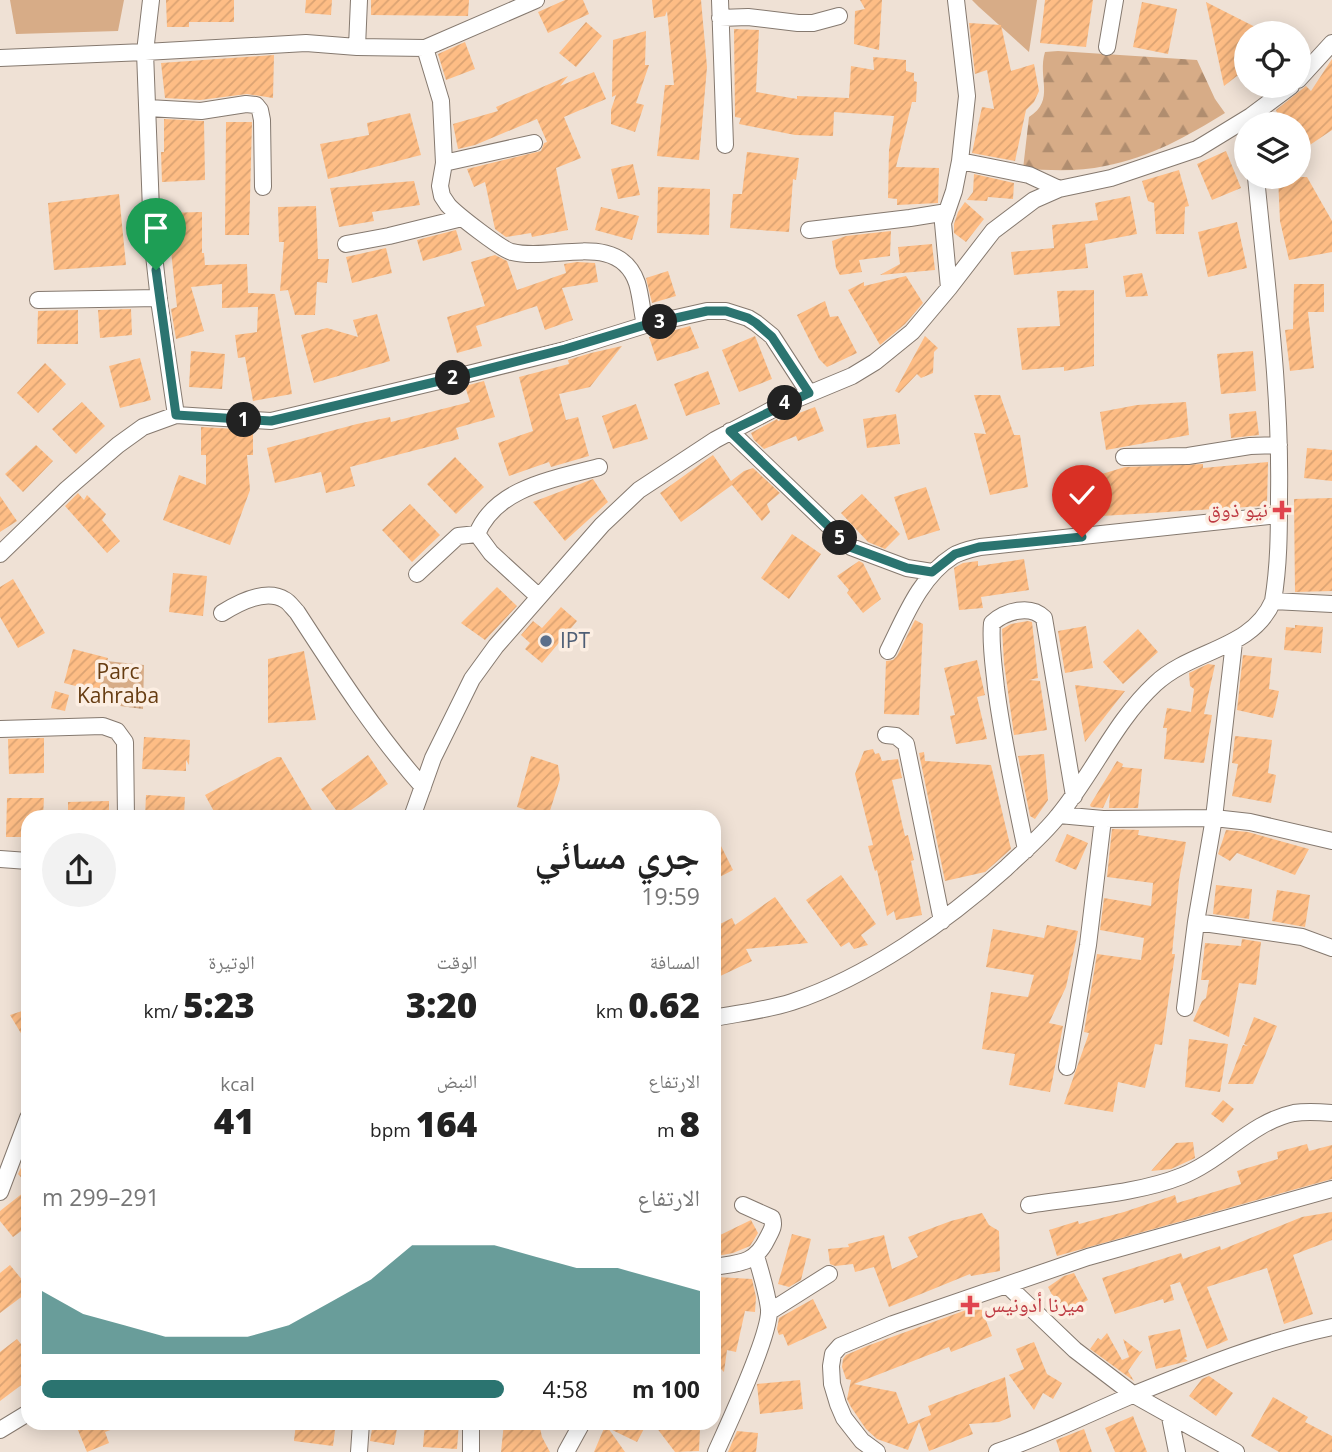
<!DOCTYPE html>
<html lang="ar">
<head>
<meta charset="utf-8">
<style>
	body { margin:0; font-family:"Open Sans","Noto Naskh Arabic",sans-serif; background:#f2f2f2; color:#222; direction:rtl; height:100vh; display:flex; flex-direction:column; font-size:26px; white-space:nowrap }
	* { box-sizing:border-box; margin:0 }
	p { font-size:23px; color:#767676 }
	.icon { flex:none; width:38px; height:38px; fill:none; stroke:currentColor; stroke-width:2; stroke-linecap:round; stroke-linejoin:round }
	.map { position:relative; flex:1; overflow:hidden; direction:ltr }
	.details { position:absolute; left:21px; top:810px; width:700px; height:620px; display:flex; flex-direction:column; background:#fff; border-radius:21px; box-shadow:0 4px 18px #0003; direction:rtl }
	.details>* { flex:none }
	.fabs { position:absolute; left:1234px; top:21px; display:grid; gap:14px }
	.fabs a { display:grid; place-items:center; width:77px; height:77px; border-radius:50%; background:#fff; box-shadow:0 4px 18px #0003; font-size:35px }
	.pin { position:absolute; display:grid; place-items:center; width:60px; height:60px; color:#fff; margin:-72px -30px; border-radius:50% 50% 50% 0; rotate:-45deg; box-shadow:0 0 7px #0007 }
	.pin .icon { rotate:45deg }
	.km { position:absolute; width:35px; height:35px; margin:-18px; border-radius:50%; background:#222; color:#fff; font-size:19px; line-height:35px; text-align:center }
	.round { display:grid; place-items:center; flex:none; width:74px; height:74px; border-radius:37px; background:#f2f2f2 }
	.summary { display:flex; align-items:center; justify-content:space-between; height:119px; padding:0 21px }
	h1 { font-size:38px; font-weight:800; line-height:52px }
	.figures { display:grid; grid-template-columns:repeat(3,1fr); gap:10px; height:119px; padding:7px 21px }
	.figures div { display:grid; align-content:center }
	.figures b { font-size:35px; font-weight:800 }
	.figures small { font-size:19px; font-weight:400 }
	.figures p { font-size:19px }
	.chart { height:196px; padding:14px 21px }
	.chart p { display:flex; justify-content:space-between }
	.chart svg { width:100%; height:126px; margin-top:7px; fill:#2b7470; opacity:.7 }
	ul { padding:0 21px; list-style:none; font-size:23px }
	li { display:grid; grid-template-columns:112px 84px 1fr; align-items:center; height:52px }
	li i { height:18px; border-radius:9px; background:#2b7470 }
	.map>svg:first-child { display:block }
	.grass { fill:#d7ac87 }
	.forest { fill:url(#forest-firs) }
	.park { fill:url(#park-tufts) }
	.building { fill:url(#building-hatch) }
	.lines { fill:none; stroke-linecap:round; stroke-linejoin:round }
	.minor-casing { stroke:#85796f; stroke-width:18 }
	.minor { stroke:#fff; stroke-width:16 }
	.route-casing { stroke:#fff; stroke-width:14 }
	.route { stroke:#2b7470; stroke-width:9 }
	.health-dot { fill:#e0444e; stroke:#fceee2; stroke-width:2.5 }
	.service-dot { fill:#5c6f8a; stroke:#fceee2; stroke-width:2.5 }
	.labels { text-anchor:middle; stroke-width:7; stroke-linejoin:round; paint-order:stroke }
	.health-label { font-size:21px; fill:#be3a42; stroke:#fceee2; text-anchor:end }
	.service-label { font-size:21px; fill:#4e5e75; stroke:#fceee2; text-anchor:start }
	.park-label { font-size:21px; fill:#663c11; stroke:#fceee2 }
</style>
</head>
<body>
<div class="map">
<svg width="1332" height="1452" viewBox="0 0 1332 1452">
	<defs>
		<pattern id="forest-firs" width="22" height="20" patternUnits="userSpaceOnUse" patternTransform="scale(1.75)"><rect width="22" height="20" fill="#d7ac87"/><path d="M5 1l3.5 6h-7zM16 11l3.5 6h-7z" fill="#b08d6f"/></pattern>
		<pattern id="park-tufts" width="24" height="20" patternUnits="userSpaceOnUse" patternTransform="scale(1.75)"><rect width="24" height="20" fill="#d7ac87"/><path d="M3 7l-1-3M5 7V3M7 7l1-3M15 17l-1-3M17 17v-4M19 17l1-3" fill="none" stroke="#b08d6f"/></pattern>
		<pattern id="building-hatch" width="6" height="6" patternUnits="userSpaceOnUse" patternTransform="scale(1.75)"><rect width="6" height="6" fill="#febd85"/><path d="M-1 1l2-2M0 6l6-6M5 7l2-2" fill="none" stroke="#dba373"/></pattern>
	</defs>
	<rect width="100%" height="100%" fill="#efe1d5"/>
	<path class="grass" d="M10,0H124L118,31L16,34Z
		M972,0H1037L1029,52L979,7Z"/>
	<path class="forest" d="M1058,51L1197,60L1215,99L1225,113C1188,136 1149,158 1105,166C1079,172 1050,170 1023,169L1029,117C1056,100 1037,78 1045,52Z"/>
	<path class="park" d="M97,660L144,665L143,709L90,702Z"/>
	<path class="building" d="M166,0H234V22H189V27H167Z
		M306,0H332L331,15L305,13Z
		M371,0H469L468,16L371,15Z
		M565,0H583L589,14L548,33L538,12Z
		M652,0H701L707,67L699,160L657,156L665,85H674L667,11L665,16L654,18Z
		M860,0H882L879,50L854,44L855,11L865,9Z
		M1045,0H1093L1086,47L1040,43Z
		M1142,2L1177,9L1168,54L1133,47Z
		M1206,2L1267,33H1246V69L1224,86Z
		M586,22L602,36L576,67L559,53Z
		M969,23L1001,25L1011,71L1034,64L1039,91L1034,102L1026,110L1015,161L972,153L982,107L994,109L987,70L975,74Z
		M734,29L759,30L756,92L797,99V96L849,98L851,66L874,70L873,57L906,60V71L914,73V81L917,82L916,102H912L896,167L939,168L938,203L897,205V199L888,198L889,150L894,116L834,112L833,136L795,135L739,124L741,118L735,117Z
		M646,31L645,65H649L636,103L644,105L635,132L611,124V110L616,95L612,97L613,40Z
		M465,42L475,69L446,80L438,54Z
		M274,55L273,98L247,94L200,100L165,98L161,63Z
		M1332,59V130L1298,153V124H1281L1276,110L1306,86L1311,91Z
		M594,72L606,99L564,117L581,158L556,168L568,230L532,237L531,233L506,237L495,229L485,182L474,187L467,169L541,151L544,143L547,142L537,119L475,145L458,149L453,124L498,111L496,107L568,76L560,86Z
		M410,113L421,155L328,179L320,144L369,135L367,123Z
		M164,119L204,121L205,180L162,182L161,152H164Z
		M226,122H252L249,235H225Z
		M1226,151L1241,188L1212,200L1197,164Z
		M747,152L799,158L796,180L793,179L789,232L730,228L733,194H742Z
		M633,164L640,195L618,199L611,169Z
		M1179,170L1189,206L1185,207L1184,234H1156L1154,203L1148,201L1142,181Z
		M974,174L1014,183L1013,199L988,197L987,201L967,200L973,192Z
		M1278,177H1307L1332,221V252L1289,260L1280,221Z
		M414,181L420,205L372,212L374,221L339,227L330,188Z
		M658,187L710,189L709,235L657,233Z
		M119,194L126,265L54,270L48,203Z
		M1130,196L1137,234L1085,244L1088,268L1014,275L1011,252L1054,248L1052,225L1098,220L1095,203Z
		M965,202L984,219L966,242L954,233V224L958,212Z
		M316,206L318,259H329L327,283L317,282L315,315H295L288,290L280,291L284,242H279L278,207Z
		M601,207L639,216L632,240L595,230Z
		M202,212V253H204L205,265L247,264L248,293L275,294L292,394L253,401L245,357L238,358L235,335L257,332L258,307L222,308V284L191,287L204,331L176,339L171,309L177,307L170,242H163L162,213Z
		M1237,222L1247,268L1208,277L1198,232Z
		M456,230L462,250L423,261L417,240Z
		M891,231L890,256L859,260L862,272L840,275L836,268L832,241L846,236Z
		M932,244L935,270L880,275L900,264L898,247Z
		M386,248L392,273L352,283L346,257Z
		M495,255L507,261L517,290L566,273L564,264L577,262L595,263L598,282L562,288L573,320L545,330L537,306L476,326L482,346L457,353L447,317L485,306L471,262Z
		M668,271L676,296L652,303L646,278Z
		M1142,273L1148,296L1126,297L1123,276Z
		M906,276L923,303L905,324L880,345L848,290L864,282V286Z
		M1294,284H1324V312H1308L1314,368L1290,371L1285,330L1293,329Z
		M1094,290V366L1064,371V367L1022,370L1017,328L1060,326L1057,291Z
		M825,301L830,317L838,316L857,353L827,367L819,359L797,315Z
		M131,309L132,335L100,338L98,310Z
		M38,311L78,310V344H37Z
		M377,314L390,361L314,383L301,335L327,328L358,337L353,320Z
		M690,326L699,348L657,361L649,337Z
		M755,336L772,379L739,392L722,350Z
		M925,336L938,348L934,352L933,373L921,378L917,374L899,393L895,391Z
		M622,346L590,387L559,394L566,420L578,417L589,456L551,467L549,462L509,476L498,443L533,431L519,377L569,364L568,360L591,353Z
		M191,351L225,354L222,389L189,387Z
		M1253,351L1256,391L1221,394L1217,354Z
		M140,358L151,400L120,408L109,366Z
		M45,363L66,384L38,413L17,393Z
		M708,371L720,404L686,416L674,384Z
		M484,381L495,417L456,428L459,439L350,467L355,486L326,493L321,472L275,483L267,448L357,424L390,417L391,422L470,402L465,386Z
		M974,395H1000L1014,435H1020L1028,487L990,495L974,433L986,434Z
		M82,402L105,426L76,454L52,429Z
		M1186,402L1189,435L1106,450L1100,412L1137,405Z
		M636,404L648,439L613,449L602,416Z
		M815,407L824,431L798,441L796,436L764,449L754,440L751,433L777,419L778,421Z
		M1256,411L1259,435L1231,438L1229,414Z
		M896,414L900,444L867,448L863,419Z
		M201,427L253,430V455H247L250,490L230,545L163,520L179,475L206,485V455H201Z
		M36,445L53,461L23,492L5,474Z
		M1307,448L1332,450V481L1304,478Z
		M713,455L731,481L744,471L753,468L780,493L767,504L770,512L762,521L732,485L681,522L660,493Z
		M455,457L484,487L456,514L427,484Z
		M1268,462L1267,506H1263L1102,516L1092,477L1125,467L1203,464V468Z
		M593,479L608,502L565,541L533,502Z
		M926,487L940,530L908,540L894,497Z
		M78,493L84,500L87,495L106,514L102,520L120,541L107,553L65,506Z
		M862,494L900,534L885,549L868,542L841,513Z
		M0,496L17,521L0,532Z
		M1332,498V591L1295,592L1294,499Z
		M410,504L440,535L412,562L382,530Z
		M792,534L821,554L789,599L761,578Z
		M1024,559L1029,590L981,597L983,608L959,610L954,568L963,563L978,561V566Z
		M859,561L863,563L881,599L863,613L847,593L849,590L837,576Z
		M173,573L207,576L203,616L169,612Z
		M13,579L45,633L18,648L0,617V587Z
		M497,587L517,606L485,640L461,623Z
		M561,607L577,621L542,663L525,649L530,643L521,635L533,621L542,628Z
		M915,620L923,624L919,715L884,714L886,661L893,660L897,656Z
		M1028,621L1032,622L1038,678L1029,680L1040,681L1047,730L1014,735L1004,663L1002,629L1011,624Z
		M1295,625L1323,627L1321,653L1284,650L1286,627L1295,628Z
		M1086,626L1093,668L1065,673L1058,631Z
		M1138,629L1158,652L1123,684L1103,662Z
		M73,649L108,658L99,692L64,683Z
		M304,651L316,720L268,723V659Z
		M1243,655L1272,658L1269,689L1279,691L1273,718L1237,710Z
		M977,660L985,695L977,697L987,739L956,744L950,716L955,715L944,668Z
		M1208,664L1215,665L1204,714L1212,715L1204,763L1164,759L1167,728H1163L1167,708L1191,712L1194,689L1190,686L1189,673Z
		M1075,685L1125,691L1085,742Z
		M55,691L69,695L65,711L51,708Z
		M1235,736L1272,740L1268,773L1276,775L1271,803L1232,796L1238,764L1232,763Z
		M144,737L190,740L189,765L186,760V771L142,769Z
		M44,738V773L9,774L8,739Z
		M873,749L875,754L879,753L882,761L898,759L902,778L892,780L905,836L908,835L914,860L911,861L922,915L896,920L894,911L887,916L877,870L875,871L868,846L873,845L855,774L864,751Z
		M924,752L925,761L991,765L1011,849L985,872L945,881L919,753Z
		M1044,754L1048,800L1035,819L1030,816L1018,756Z
		M368,755L388,784L341,817L321,789Z
		M531,756L558,765L560,779L548,817L517,807Z
		M277,757H281L316,817H217L205,795Z
		M1117,761L1123,764L1122,767L1142,769L1138,808H1109L1110,793L1103,808L1091,807L1090,805Z
		M146,795L185,797L184,814H172V817H145Z
		M7,798H44L43,817H28V837H6Z
		M109,801V817H68V802Z
		M1112,829L1139,830L1138,835L1186,842L1179,880L1172,954H1175L1162,1045L1155,1044L1145,1088L1118,1082L1113,1112L1064,1104L1089,1033L1084,1032L1097,954L1141,960L1144,938L1100,930L1104,898L1151,906L1153,883L1107,877Z
		M1226,830L1248,832L1309,849L1295,875L1237,853L1230,861L1218,854Z
		M714,832L733,870L714,880Z
		M1067,834L1088,843L1076,870L1055,861Z
		M841,875L876,924L861,935L868,945L854,949L849,942L841,947L806,900Z
		M1216,885L1252,889L1249,919L1213,914Z
		M1277,890L1310,895L1305,927L1272,921Z
		M775,897L808,943L746,949L752,961L714,979V927L732,918L735,925Z
		M1047,925L1078,931L1066,987L1049,1023L1063,1026L1050,1092L1009,1085L1015,1054L982,1049L991,992L1028,997L1034,975L986,967L993,929L1044,938Z
		M1242,939L1261,942L1256,985L1239,983L1229,1037L1193,1021L1202,1001L1206,998L1209,980H1201L1205,943L1241,946Z
		M28,1009V1045L10,1015Z
		M1254,1017L1277,1026L1265,1056L1253,1084H1228L1243,1045L1248,1046L1244,1044Z
		M1189,1039L1228,1044L1220,1092L1185,1087Z
		M1223,1100L1234,1109L1223,1123L1211,1114Z
		M1193,1142L1195,1158L1171,1169L1151,1171L1176,1143Z
		M1307,1144L1309,1151L1332,1145V1179L1057,1256L1049,1230L1078,1221L1079,1224L1124,1212L1175,1195L1177,1203L1241,1184L1237,1171L1278,1159L1277,1152Z
		M28,1153V1185L18,1174Z
		M28,1189V1226L13,1237L0,1221V1211Z
		M1332,1212V1240L1293,1255L1313,1314L1284,1324L1267,1268L1207,1287L1228,1340L1207,1349L1180,1282L1170,1285L1174,1300L1164,1303L1163,1299L1115,1314L1102,1278L1181,1253L1183,1259L1220,1246L1221,1250L1302,1217Z
		M982,1213L989,1225L999,1231L1000,1271L971,1276L970,1274L889,1307L874,1267L855,1272L853,1264L835,1266L830,1264L828,1249L849,1247L848,1244L884,1235L892,1269L918,1257L908,1237L951,1221Z
		M751,1220L758,1233L750,1246L733,1253L717,1256L714,1238Z
		M792,1234L811,1239L801,1280L789,1287L778,1284Z
		M10,1265L28,1287V1292L0,1313V1273Z
		M1074,1273L1088,1300L1062,1314L1048,1287L1064,1276Z
		M717,1277L752,1279L756,1297L755,1312L745,1311L736,1352L727,1350L724,1372L714,1362V1310Z
		M813,1299L827,1328L788,1346L783,1334L779,1335L777,1329L779,1318Z
		M980,1305L992,1336L951,1352L949,1347L854,1384L896,1392L908,1424L931,1415L928,1406L1005,1377L1011,1417L999,1422L969,1424L973,1434L929,1451L919,1422L908,1450L877,1439L866,1429L851,1407L847,1399L851,1380L846,1379L842,1367L843,1359L846,1355L867,1346Z
		M1180,1329L1187,1357L1184,1358L1188,1361L1156,1369L1148,1336Z
		M1107,1333L1122,1360L1129,1357L1123,1339L1140,1352L1143,1350L1128,1371L1134,1381L1090,1349L1098,1338L1101,1340Z
		M17,1339L28,1353V1380L0,1401V1352Z
		M1034,1342L1047,1374L1062,1383L1053,1399L1043,1393L1034,1410L1009,1375L1024,1369L1016,1349Z
		M1209,1376L1233,1393L1216,1416L1189,1396L1202,1379Z
		M800,1380L803,1409L760,1414L757,1384Z
		M1273,1397L1308,1417L1305,1422L1332,1436V1452H1279L1251,1436Z
		M1133,1416L1147,1452H1115L1105,1428Z
		M75,1423H127V1424L105,1432L109,1443L87,1452Z
		M296,1423H336L333,1446L294,1441Z
		M373,1423H398L394,1445L370,1441Z
		M425,1423H459L457,1449L423,1447Z
		M504,1423H539L542,1437L550,1452H501Z
		M597,1423H647L637,1442L608,1428L625,1452H594L605,1426Z
		M653,1423H694V1427L700,1428L699,1451L675,1452Z
		M1084,1429L1092,1452H1060L1056,1440Z
		M737,1431L758,1433L756,1452H728Z"/>
	<g class="lines">
		<g class="minor-casing">
			<path id="minor" d="M151,0L145,52L152,237L159,300L176,415
				M720,0L725,145
				M720,18L748,17L798,23H813L839,16
				M357,47L359,0
				M1107,47L1115,0
				M425,48L441,101L444,163L440,186L442,196L448,205C456,214 502,250 512,252C553,262 619,230 637,283C641,296 642,312 645,325
				M0,58L145,52L306,43L357,47L425,48L536,0
				M1298,80L1332,43
				M148,108L201,111L246,104L256,105L260,110L262,120L263,187
				M960,161L1029,175L1059,189
				M444,163L534,143
				M1256,177C1266,283 1281,388 1279,495C1279,531 1279,565 1273,601
				M809,230L910,218L947,212
				M346,244L389,236L462,218
				M949,288L943,223L954,191L960,161L967,96L956,0
				M38,300L159,298
				M730,431L851,547L907,568L932,572
				M1124,457L1188,456L1250,446L1279,445
				M0,554L67,489L118,445L143,427L176,415L271,421L456,377L565,350L645,325L707,311H726L748,318L756,323L772,336L809,393
				M417,574L458,536L477,534
				M539,597L491,553L477,534C496,487 555,479 599,467
				M222,613C238,603 266,588 285,600C289,602 293,608 297,612C336,672 375,733 423,787
				M888,651C905,617 920,577 953,556C961,551 971,549 980,547L1279,515
				M0,729L103,726L117,731L125,742L126,817
				M886,735L896,736L906,744L942,921
				M1059,815L1103,819L1214,818L1250,822L1332,841
				M412,817L433,758L472,679L496,646L602,525L639,490L715,440L775,408L852,376L875,362L912,332L949,288L993,231L1034,200L1059,189L1111,178L1197,149L1251,116L1291,86
				M1026,850C1015,796 1003,742 996,688C994,667 990,644 992,623C1006,611 1030,604 1044,618L1074,796
				M0,859L28,861
				M1196,922L1302,937L1332,948
				M1185,1008L1196,922L1214,818L1234,642
				M714,1018C740,1013 767,1010 792,1002C868,977 947,921 1006,868C1024,851 1043,835 1058,816C1093,774 1115,721 1155,684C1192,649 1252,650 1273,601L1332,604
				M1067,1067L1088,945L1103,819
				M0,1192L28,1118
				M1029,1205C1078,1197 1137,1194 1182,1176C1222,1160 1251,1122 1294,1113C1307,1111 1320,1112 1332,1113
				M714,1267C739,1263 755,1264 767,1239C771,1231 775,1226 772,1218L743,1205
				M1008,1286L1075,1350L1134,1395L1236,1452
				M769,1312L829,1274
				M1170,1417L1177,1452
				M0,1430L28,1413
				M359,1452L361,1423
				M471,1452V1423
				M566,1452L582,1423
				M716,1452C728,1425 771,1334 769,1309C767,1292 761,1273 756,1256
				M877,1452L862,1441L844,1418L838,1404L832,1384L831,1366L833,1354L840,1346L893,1324L1088,1257L1332,1189
				M997,1452C1045,1436 1089,1413 1135,1394C1199,1368 1265,1341 1332,1327"/>
		</g>
		<use href="#minor" class="minor"/>
	</g>
	<g class="lines">
		<g class="route-casing">
			<path id="route" d="M156,270L176,415L271,421L456,377L565,349L645,325L707,311H726L748,318L756,323L772,337L809,393L730,431L850,547L907,568L932,572L955,554L979,547L1082,537"/>
		</g>
		<use href="#route" class="route"/>
	</g>
	<g class="health-dot">
		<path d="M1278.5 499.5h7v7h7v7h-7v7h-7v-7h-7v-7h7z"/>
		<path d="M966.5 1294.5h7v7h7v7h-7v7h-7v-7h-7v-7h7z"/>
	</g>
	<circle class="service-dot" cx="546" cy="641" r="7"/>
	<g class="labels">
		<g class="health-label">
			<text x="1268" y="517">نيو ذوق</text>
			<text x="984" y="1312" text-anchor="start">ميرنا أدونيس</text>
		</g>
		<g class="service-label">
			<text x="560" y="648">IPT</text>
		</g>
		<g class="park-label">
			<text x="118" y="679">Parc<tspan x="118" dy="24">Kahraba</tspan></text>
		</g>
	</g>
</svg>
<div class="fabs">
<a><svg class="icon" aria-label="locate" viewBox="0 0 24 24"><circle cx="12" cy="12" r="6"/><path d="M12 2v4M12 18v4M2 12h4M18 12h4"/></svg></a>
<a><svg class="icon" aria-label="layers" viewBox="0 0 24 24"><path d="M12 4l9 5-9 5-9-5zM3 14l9 5 9-5"/></svg></a>
</div>
<div class="pin" style="left:156px;top:270px;background:#1e9e55"><svg class="icon" aria-label="arrive" viewBox="0 0 24 24"><path d="M6 21V4h12l-3 4 3 4H6"/></svg></div>
<div class="pin" style="left:1082px;top:537px;background:#d93025"><svg class="icon" aria-label="check" viewBox="0 0 24 24"><path d="M5 12l5 5 9-10"/></svg></div>
<b class="km" style="left:244px;top:420px">1</b>
<b class="km" style="left:453px;top:378px">2</b>
<b class="km" style="left:660px;top:322px">3</b>
<b class="km" style="left:785px;top:403px">4</b>
<b class="km" style="left:840px;top:538px">5</b>
<section class="details">
<div class="summary"><div><h1>جري مسائي</h1><p>19:59</p></div><a class="round"><svg class="icon" aria-label="share" viewBox="0 0 24 24"><path d="M12 15V3M7 8l5-5 5 5M5 13v7h14v-7"/></svg></a></div>
<div class="figures">
<div><p>المسافة</p><b>0.62<small> km</small></b></div>
<div><p>الوقت</p><b>3:20</b></div>
<div><p>الوتيرة</p><b>5:23<small> /km</small></b></div>
</div>
<div class="figures">
<div><p>الارتفاع</p><b>8<small> m</small></b></div>
<div><p>النبض</p><b>164<small> bpm</small></b></div>
<div><p>kcal</p><b>41</b></div>
</div>
<div class="chart"><p><span>الارتفاع</span>291–299 m</p>
<svg viewBox="0 0 160 44" preserveAspectRatio="none"><path d="M0 44V22L10 30L20 34L30 38L40 38L50 38L60 34L70 26L80 18L90 6L100 6L110 6L120 10L130 14L140 14L150 18L160 22V44z"/></svg>
</div>
<ul>
<li><b>100 m</b>4:58<i style="width:100%"></i></li>
</ul>
</section>
</div>
</body>
</html>
